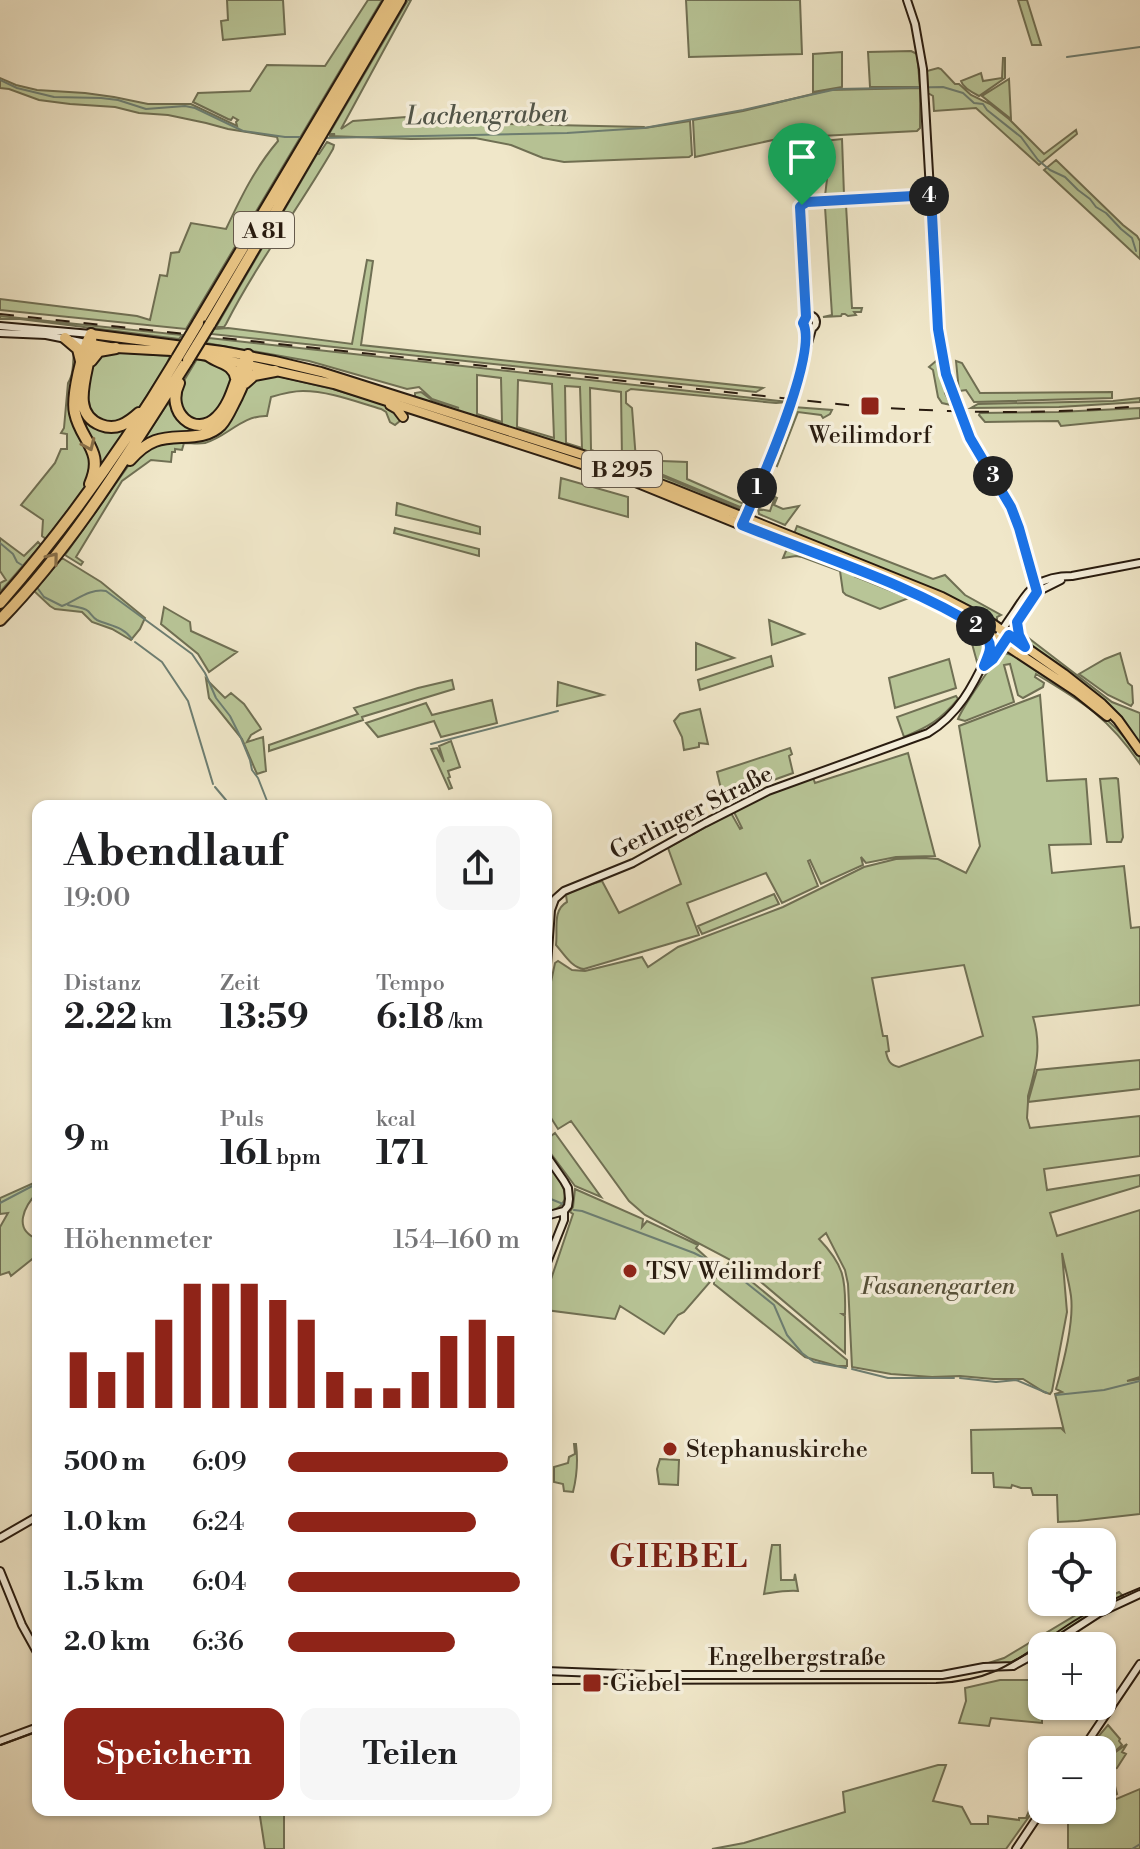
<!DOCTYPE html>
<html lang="de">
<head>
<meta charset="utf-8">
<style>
	body { margin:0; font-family:"Libre Bodoni",serif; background:#f6f6f6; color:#202124; height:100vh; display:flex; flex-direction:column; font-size:30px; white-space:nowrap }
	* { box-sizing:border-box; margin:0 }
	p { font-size:26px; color:#757577 }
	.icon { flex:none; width:44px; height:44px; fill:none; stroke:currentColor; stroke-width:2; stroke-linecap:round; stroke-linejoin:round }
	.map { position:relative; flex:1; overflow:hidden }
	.drawer { position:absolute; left:32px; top:800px; width:520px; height:1016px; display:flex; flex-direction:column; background:#fff; border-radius:16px; box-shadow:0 2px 6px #0004 }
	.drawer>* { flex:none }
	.controls { position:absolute; left:1028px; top:1528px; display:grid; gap:16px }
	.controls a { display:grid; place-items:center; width:88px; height:88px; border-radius:16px; background:#fff; box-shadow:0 2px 6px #0004; font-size:40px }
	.pin { position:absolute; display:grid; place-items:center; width:68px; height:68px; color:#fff; margin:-82px -34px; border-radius:50% 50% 50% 0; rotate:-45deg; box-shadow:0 0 8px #0007 }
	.pin .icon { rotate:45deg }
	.km { position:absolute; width:40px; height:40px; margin:-20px; border-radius:50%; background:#222; color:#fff; font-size:22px; line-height:40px; text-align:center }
	.round { display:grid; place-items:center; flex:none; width:84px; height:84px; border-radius:16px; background:#f6f6f6 }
	.head { display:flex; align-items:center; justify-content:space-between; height:136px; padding:0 32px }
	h1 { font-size:44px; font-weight:800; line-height:60px }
	.stats { display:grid; grid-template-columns:repeat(3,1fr); gap:12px; height:136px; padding:8px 32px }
	.stats div { display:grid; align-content:center }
	.stats b { font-size:34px; font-weight:800 }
	.stats small { font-size:22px; font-weight:400 }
	.stats p { font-size:22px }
	.chart { height:224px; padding:16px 32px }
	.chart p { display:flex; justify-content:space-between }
	.chart svg { width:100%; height:144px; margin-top:8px; stroke:#8f2418; stroke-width:6 }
	.cta { display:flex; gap:16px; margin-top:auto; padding:16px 32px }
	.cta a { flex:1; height:92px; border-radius:16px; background:#8f2418; color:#fff; font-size:32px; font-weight:800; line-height:92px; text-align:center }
	.cta a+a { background:#f6f6f6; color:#202124 }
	ul { padding:0 32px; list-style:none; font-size:26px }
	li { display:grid; grid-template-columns:128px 96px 1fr; align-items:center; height:60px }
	li i { height:20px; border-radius:10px; background:#8f2418 }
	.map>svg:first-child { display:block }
	.green { fill:#b8c597; stroke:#707054; stroke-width:2; fill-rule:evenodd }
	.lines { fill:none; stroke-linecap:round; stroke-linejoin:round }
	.stream { stroke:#6d7e72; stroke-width:2 }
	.secondary-casing { stroke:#291c10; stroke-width:10 }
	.primary-casing { stroke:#291c10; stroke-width:12 }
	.highway-casing { stroke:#291c10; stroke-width:14 }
	.secondary { stroke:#f5efdc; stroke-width:6 }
	.primary { stroke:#e8c484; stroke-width:8 }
	.highway { stroke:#e8c484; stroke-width:10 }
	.tram { stroke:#291c10; stroke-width:2 }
	.rail { stroke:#291c10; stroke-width:2; stroke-dasharray:14 14; stroke-linecap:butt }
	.highway-bridge-casing { stroke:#291c10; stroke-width:14; stroke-linecap:butt }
	.highway-bridge { stroke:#e8c484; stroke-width:10 }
	.oneway { stroke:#88704a }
	.route-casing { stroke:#fff; stroke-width:16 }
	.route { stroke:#1a73e8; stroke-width:10 }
	.poi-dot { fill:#8f2418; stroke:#f5efdc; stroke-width:3 }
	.labels { text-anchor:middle; stroke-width:7; stroke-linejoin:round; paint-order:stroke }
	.shield { fill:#f5efdc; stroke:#665b4d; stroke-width:2 }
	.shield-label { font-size:22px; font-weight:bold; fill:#291c10 }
	.poi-label { font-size:24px; fill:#291c10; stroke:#f5efdc; text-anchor:start }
	.street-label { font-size:24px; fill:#291c10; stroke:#f5efdc }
	.park-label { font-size:24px; font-style:italic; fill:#544f38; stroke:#f5efdc }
	.water-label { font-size:26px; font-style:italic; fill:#515549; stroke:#f5efdc }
	.district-label { font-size:32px; font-weight:bold; letter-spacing:2px; fill:#7a1f14; stroke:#f5efdc }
</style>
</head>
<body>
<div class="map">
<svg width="1140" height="1849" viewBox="0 0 1140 1849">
	<rect width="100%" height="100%" fill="#f0e7c9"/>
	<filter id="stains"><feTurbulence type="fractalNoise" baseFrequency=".0025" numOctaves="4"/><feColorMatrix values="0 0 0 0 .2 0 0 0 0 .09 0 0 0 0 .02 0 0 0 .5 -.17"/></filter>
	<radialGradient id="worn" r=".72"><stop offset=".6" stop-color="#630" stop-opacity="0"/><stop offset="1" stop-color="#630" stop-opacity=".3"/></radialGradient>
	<path class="green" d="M227,0H283L285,34L223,40L221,21L228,20Z
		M368,0H382L186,329L0,310V299L137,316L150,320L160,275L167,276L171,253L179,252L191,223L226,229C241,197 255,168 278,141L277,137L228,129L206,123L168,115L139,113L115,107L70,104L39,100L9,89L0,88V78L16,85L37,90L85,93L114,97L148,104H191L237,126L236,122L238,120L233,117L231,120L228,119L193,102L198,93L250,91L267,65L325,66Z
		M408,0H411L341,129L353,121L406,117L412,122L644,127L645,128L690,121L692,155L689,157L564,162L543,158L511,145L475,138L411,139L329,136L335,134H329Z
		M686,0H800L802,54L689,57Z
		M1018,0H1027L1041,45H1032Z
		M911,51L917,54L920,87H870L868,52Z
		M842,52V87L813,92V54Z
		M1003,58H1005V78L979,96C973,93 963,88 961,81L981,73L983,81L1002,78Z
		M938,68L941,69L955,84H959L971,95L990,104L1009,119L1044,154L1076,130L1077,134L1039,165L976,108L934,111L933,96L928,93L927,71Z
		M1009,79L1011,119L982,96Z
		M920,88V128L917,131L782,138L695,157L693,120L743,111L829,90Z
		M842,139L844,195L825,196L827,179L824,141Z
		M327,142L334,145L333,149C299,208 257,263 226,324L224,327H216L317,154H319Z
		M1056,160L1123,225L1137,236L1140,241V259L1044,170Z
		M846,205L852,308H862L861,312H854L856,315L848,316L845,314H842L841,316L823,317L832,315L825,207Z
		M367,260L373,261L361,345L763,388L756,392L211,334L214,329L228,328L352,344Z
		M0,316L182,335L179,339L20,319H0Z
		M209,338L788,402L776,403L631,389L626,392V403L632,408L636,460L687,462V479L744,504L740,507L622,458L621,392L590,388L591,450L623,460L741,509L737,511L415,400V393L421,392L432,400L459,408L432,399L419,387L407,389L309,361L206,343ZM477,375L501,378L502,422L477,414ZM518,380L552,384L554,438L517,427ZM565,386L580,387L582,448L566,443Z
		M74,348L78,355L71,394L92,457L91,475L84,490L46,539L42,536L43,520L21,505L55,463L61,449H67V434L61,433L64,428L68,383C74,374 73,360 74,348Z
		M114,352L170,356L166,366L135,414L114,425L96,420L86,403C89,380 85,354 114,352Z
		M197,359L226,366L233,379L227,396L213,417L196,422L180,411L179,389Z
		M936,361L940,364L948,391L945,393L951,405L942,403L938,397L933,370L929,367Z
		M956,361L962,363L980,393L1112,392V398L974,402L966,390L959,391Z
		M85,362L88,419L127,428L102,465L76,410Z
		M273,375L333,389L390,406L401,420L395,425L390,422L386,412L381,409C357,402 329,391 303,391C292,391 281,394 271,397L267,416C242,415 227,437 205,443C198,444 191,443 184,443L182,450L175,449V452H172L171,462L151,460L122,481L76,557L83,562L81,565L65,555L136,455L157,442L205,438L252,379Z
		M1140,398V402L1059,407L971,408L978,404L1113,401Z
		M168,403L181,419L211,428L149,442L145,438Z
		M793,407L832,410L830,414L823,418L821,415L798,412L777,466L771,463Z
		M1140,408V418L1061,426L1058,421L985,422L979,415L980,413L1058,412Z
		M561,478L628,497V517L559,498Z
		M762,491L764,492L759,509L770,511L775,497L777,498L774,505L783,509L799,506L785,525L759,514L757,504Z
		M397,503L480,527V534L396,515Z
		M797,526L933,579L945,575L965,595L1001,615L997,617V621L993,620L794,534Z
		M395,528L479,549V556L394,533Z
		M0,538L24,556L38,542L41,545L0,592V583L6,580L0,571Z
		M788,546C826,560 975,612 988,646L977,662L968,629L936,610L898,592L854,576L909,598L880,609L846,595L843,592L840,571L802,557L796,556L783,558Z
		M62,558L101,582L145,618L140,629L131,640L112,629L92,622L82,612L55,609L50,606L34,591Z
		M164,607L190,622L191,631L237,652L209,672L198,654L161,624Z
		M769,620L804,634L772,645Z
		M1022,633L1112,702L1140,713V745C1111,701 1065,672 1024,640L1020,634Z
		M696,643L734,658L696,670Z
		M1004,653C1016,655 1027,663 1038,670C1074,692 1110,717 1136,751L1140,758V764C1109,718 1083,702 1036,674L1035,677L1044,683L1043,687L1023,698L1018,695L1010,664L1004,665L1014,702L965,721L958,719C963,707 995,658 1004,653Z
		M1120,653L1128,683L1132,686L1133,703L1131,706L1108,695L1079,674L1105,659Z
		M771,656L773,666L700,690L698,680Z
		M949,659L956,688L895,708L889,678Z
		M206,679L225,698L231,693L244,704L260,727L261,729L251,735L247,742L263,737L266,771L257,774L242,739L209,698Z
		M452,680L454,689L362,717L363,720L269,751V745L358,714L354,708L418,688Z
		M558,682L603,695L557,706Z
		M1040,695L1047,781L1086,779L1091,844L1049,845L1052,873L1124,866L1131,928L1140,927V1005L1033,1017C1042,1047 1036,1067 1028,1096V1102L1037,1070L1140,1060V1089L1028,1102L1027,1118L1030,1128L1140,1116V1156L1044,1169L1047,1190L1140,1175V1186L1050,1213L1057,1236L1140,1210V1377L1127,1381L1140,1379V1514L1078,1521L1058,1522L1057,1495H1033L1031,1488H1021L1012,1485L1011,1488L994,1487L993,1473H972L971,1430L1061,1428L1064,1431L1055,1394L1062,1392L1056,1389C1063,1365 1074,1321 1071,1296C1069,1282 1065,1267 1062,1253L1067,1312L1052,1391L1050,1394L1044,1392L1023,1379H993L960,1376L932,1377L891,1374L852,1367L848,1284L845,1270L826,1233L819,1239C844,1265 846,1279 845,1314H842L845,1316V1353L742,1266L645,1215L629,1201L571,1121L558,1129L546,1110V1005L555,963L558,961L572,970L585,971L642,957L648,967L678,947L783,907L864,867L896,859L923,858L938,859L966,873L980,846L959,726ZM964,965L983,1036L899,1067C890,1065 888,1061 886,1052L889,1051L887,1036H883L872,978Z
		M956,696L958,699C941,720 928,727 904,737L897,717Z
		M492,700L497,723L441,737L434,721L378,737L366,723L426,703L432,715Z
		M700,709L708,744L699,743V747L684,750L682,737L674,721L680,714Z
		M451,741L460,767L448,771L450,777L448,778L452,788L449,789L431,749L437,748L444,762L439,746Z
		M790,748L792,754L789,756L793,773L723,798L717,772Z
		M908,753L935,856L896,857L866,863L861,857L863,865L821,884L810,860L808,861L818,886L782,903L766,873L687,903L699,935L584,969C572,968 564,954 556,945C558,930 552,910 567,902L566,895L578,888L602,881L619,913L681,884L668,848L731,813L740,829L742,828L734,812L735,810L780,786L812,775L815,783Z
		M1116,778L1118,779L1123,837L1121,842H1107L1100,779Z
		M774,894L779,904L702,934L698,926Z
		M555,1133L601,1197L575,1186L546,1147V1140Z
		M546,1160C559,1178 581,1205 546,1212Z
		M38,1181V1192C24,1206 12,1230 38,1239V1254L36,1256L11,1276L9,1272L0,1275V1227L8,1213L0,1214V1198Z
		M575,1189L643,1219L642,1227L647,1221L698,1245L696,1248L718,1268L710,1282L684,1312L678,1315L664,1334L620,1306L615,1319L546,1310V1294L573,1214L570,1212L573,1207Z
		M729,1263L847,1360V1366H837L805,1357L714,1284V1280Z
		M574,1444H576C578,1460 577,1476 573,1492L564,1491L563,1484L554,1482V1467L568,1463L569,1457L575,1454Z
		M660,1459L679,1460L678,1485L659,1484L657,1469Z
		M772,1545H780L781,1580H794L795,1574L798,1591C786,1590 777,1592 764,1594Z
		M1119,1592L1124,1597H1127L1089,1616L1017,1663L976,1667L1004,1658L1091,1606L1102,1602V1600Z
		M1000,1680H1041L1039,1683L1042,1686V1723L991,1718L989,1726L959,1723L966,1701L965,1688Z
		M1108,1725L1120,1739L1119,1741L1122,1745L1110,1756L1127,1744L1122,1752L1126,1754L1117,1768L1111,1770L1117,1794L1102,1802V1786L1107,1784L1102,1772V1750H1098L1103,1745L1097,1738Z
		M938,1765H946L933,1801L962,1807L971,1824H988V1816L1019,1820V1818H1026L1029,1811H1033L1006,1849H712L744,1843L845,1812L843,1792Z
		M1140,1789V1849H1068V1821L1091,1810H1102V1805Z
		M259,1810H284V1849H265Z"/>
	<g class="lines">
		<path class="stream" d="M1067,57L1140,47
			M0,80L17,88L54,97L101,98L118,100L146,109L185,106L195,108L243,131L285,137H304
			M322,138L567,133L644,128L743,110L837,89L943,87L963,93L974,103L983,104L987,110L1021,137L1038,160L1050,170L1065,177L1078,190L1090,199L1096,207L1106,213L1121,229L1132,238L1136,251
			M0,543L13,554L17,562L25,567
			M36,586L44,597L62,606C77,600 90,588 106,591L192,654L205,673L216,698L230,716L241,738L250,760L252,770L258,778L269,806
			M68,605C75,607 83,607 88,611C91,614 93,618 97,620C110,626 123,626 132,639
			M135,642L162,662L188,701L213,784
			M431,744L558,711
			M215,787L231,806
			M546,1197L563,1204
			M0,1203L38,1183
			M574,1210L582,1211L694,1253L734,1273L774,1305L787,1335L802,1353L814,1362L846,1368
			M852,1369L888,1378H954
			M960,1378L996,1382L1016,1380L1047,1393
			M1056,1395L1104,1390L1140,1381
			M1132,1849L1140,1844"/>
		<g class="secondary-casing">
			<path id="secondary" d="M907,0L915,24L923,69L938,329C942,371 956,415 977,451C989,471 1003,489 1012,510C1024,536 1024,566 1037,592
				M802 322a7 7 0 1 1 14 0a7 7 0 1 1-14 0Z
				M806,317L800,207L802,205L807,202L931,195
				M0,326L91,334
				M0,333L46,335L86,343
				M744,521L789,411L812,329
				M1017,622L1019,635L1025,644
				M985,665L993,659L1037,592L1061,580
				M546,978L551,910L555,899L564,891L633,863L705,823L768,791L928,733C958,715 973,686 987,656C994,641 1004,627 1013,614C1020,604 1026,592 1036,585C1047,578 1059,576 1072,576L1140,563
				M546,1155L564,1181L568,1188L569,1199L568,1206L564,1211V1220L546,1265
				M546,1216L564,1211
				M0,1538L38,1516
				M0,1571L22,1625L38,1654
				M1048,1646L1099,1613L1140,1594
				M546,1671L649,1675H942L984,1667L1013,1666L1042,1650
				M0,1741L38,1727
				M1082,1750L1140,1664
				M1016,1849L1042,1810"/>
		</g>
		<g class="primary-casing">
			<path id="primary" d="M91,334L222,351L275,361L321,372L586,456L671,488L942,597L990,622L1064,674L1102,704L1118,720L1140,751
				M86,343L116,348L172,351L209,356L334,384L628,479L761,533L883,580L930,600L983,630L1077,692L1107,716
				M390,405L397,409L403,417"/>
		</g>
		<g class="highway-casing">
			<path id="highway" d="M198,323L390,0
				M210,324L400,0
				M91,334C95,362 64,411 101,425C116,431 128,423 139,413
				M65,338L78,349L81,361
				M209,356C220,364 233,363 236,378
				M91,361L99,351L116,348
				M179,383C165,412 195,439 217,417C234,401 235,373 248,355
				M245,383L254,375L275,371
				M130,460C137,452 144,445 155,441C176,433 203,443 221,425C228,417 232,406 237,397C243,384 250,370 248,355
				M90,484C105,450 81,442 75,413C71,397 83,349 91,334
				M0,603C67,526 125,445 177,358
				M0,620C75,543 131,449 188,360"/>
		</g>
		<use href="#secondary" class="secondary"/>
		<use href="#primary" class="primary"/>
		<use href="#highway" class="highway"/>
		<path class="tram" d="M546,1684L936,1683C1002,1681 1022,1654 1074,1621C1095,1608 1117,1597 1140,1588
			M0,1745L38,1731"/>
		<path class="rail" d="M0,314L847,405C944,413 1043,415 1140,406"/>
		<g class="highway-bridge-casing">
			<path id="highway-bridge" d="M177,358L198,323
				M188,360L210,324"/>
		</g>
		<use href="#highway-bridge" class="highway-bridge"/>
	</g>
	<defs><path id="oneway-chevron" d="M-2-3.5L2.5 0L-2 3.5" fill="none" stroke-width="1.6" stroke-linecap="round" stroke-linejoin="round" transform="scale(2)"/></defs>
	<g class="oneway">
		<use href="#oneway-chevron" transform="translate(89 445) rotate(66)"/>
		<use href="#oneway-chevron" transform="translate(53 558) rotate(-51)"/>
	</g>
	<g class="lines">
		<g class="route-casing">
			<path id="route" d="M931,195L938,329L946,374L970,438L1011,507L1019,528L1037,592L1017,622L1019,635L1025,647L1009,635L993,659L984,666C987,657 993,648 988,640C986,636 984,634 983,630C908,583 823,558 742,525C757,491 819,353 803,323L806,317L800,207L802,205L807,202Z"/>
		</g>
		<use href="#route" class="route"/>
	</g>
	<g class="poi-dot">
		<rect x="860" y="396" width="20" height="20" rx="4"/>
		<circle cx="630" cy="1271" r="8"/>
		<circle cx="670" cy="1449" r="8"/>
		<rect x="582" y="1673" width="20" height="20" rx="4"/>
	</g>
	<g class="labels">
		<g class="shield">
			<rect x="234" y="212" width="60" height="36" rx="6"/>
			<rect x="582" y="451" width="80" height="36" rx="6"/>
		</g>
		<g class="shield-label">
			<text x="264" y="238">A 81</text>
			<text x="622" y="477">B 295</text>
		</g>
		<g class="poi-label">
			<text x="870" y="443" text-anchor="middle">Weilimdorf</text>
			<text x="646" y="1279">TSV Weilimdorf</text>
			<text x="686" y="1457">Stephanuskirche</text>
			<text x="610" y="1691">Giebel</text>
		</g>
		<g class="street-label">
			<text transform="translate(691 812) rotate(-27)" y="8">Gerlinger Straße</text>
			<text x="797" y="1665">Engelbergstraße</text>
		</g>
		<g class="park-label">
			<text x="938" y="1294">Fasanengarten</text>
		</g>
		<g class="water-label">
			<text transform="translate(487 114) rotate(-1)" y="9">Lachengraben</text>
		</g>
		<g class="district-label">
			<text x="679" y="1567">GIEBEL</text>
		</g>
	</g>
	<rect width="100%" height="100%" filter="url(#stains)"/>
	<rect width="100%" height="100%" fill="url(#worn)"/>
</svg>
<div class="controls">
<a><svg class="icon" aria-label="locate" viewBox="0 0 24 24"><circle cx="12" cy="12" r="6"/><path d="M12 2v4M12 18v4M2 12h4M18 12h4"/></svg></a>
<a>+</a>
<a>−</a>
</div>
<div class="pin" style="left:802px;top:205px;background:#1e9e55"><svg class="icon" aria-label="arrive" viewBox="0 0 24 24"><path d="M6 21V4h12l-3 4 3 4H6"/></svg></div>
<b class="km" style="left:757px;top:488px">1</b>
<b class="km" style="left:976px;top:626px">2</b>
<b class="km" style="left:993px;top:476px">3</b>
<b class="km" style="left:929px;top:196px">4</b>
<section class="drawer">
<div class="head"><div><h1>Abendlauf</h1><p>19:00</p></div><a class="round"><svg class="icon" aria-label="share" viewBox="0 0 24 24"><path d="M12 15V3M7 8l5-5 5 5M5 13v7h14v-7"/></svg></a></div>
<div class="stats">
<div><p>Distanz</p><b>2.22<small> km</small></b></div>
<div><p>Zeit</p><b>13:59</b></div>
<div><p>Tempo</p><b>6:18<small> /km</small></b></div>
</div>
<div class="stats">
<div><b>9<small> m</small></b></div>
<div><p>Puls</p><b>161<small> bpm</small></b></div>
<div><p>kcal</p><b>171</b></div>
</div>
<div class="chart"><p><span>Höhenmeter</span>154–160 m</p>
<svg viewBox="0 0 160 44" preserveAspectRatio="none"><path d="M5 44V27M15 44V33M25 44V27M35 44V17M45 44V6M55 44V6M65 44V6M75 44V11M85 44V17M95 44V33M105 44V38M115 44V38M125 44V33M135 44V22M145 44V17M155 44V22"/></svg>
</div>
<ul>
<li><b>500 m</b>6:09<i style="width:95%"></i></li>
<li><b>1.0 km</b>6:24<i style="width:81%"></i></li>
<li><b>1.5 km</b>6:04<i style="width:100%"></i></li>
<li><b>2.0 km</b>6:36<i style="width:72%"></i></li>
</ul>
<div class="cta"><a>Speichern</a><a>Teilen</a></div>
</section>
</div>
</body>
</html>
